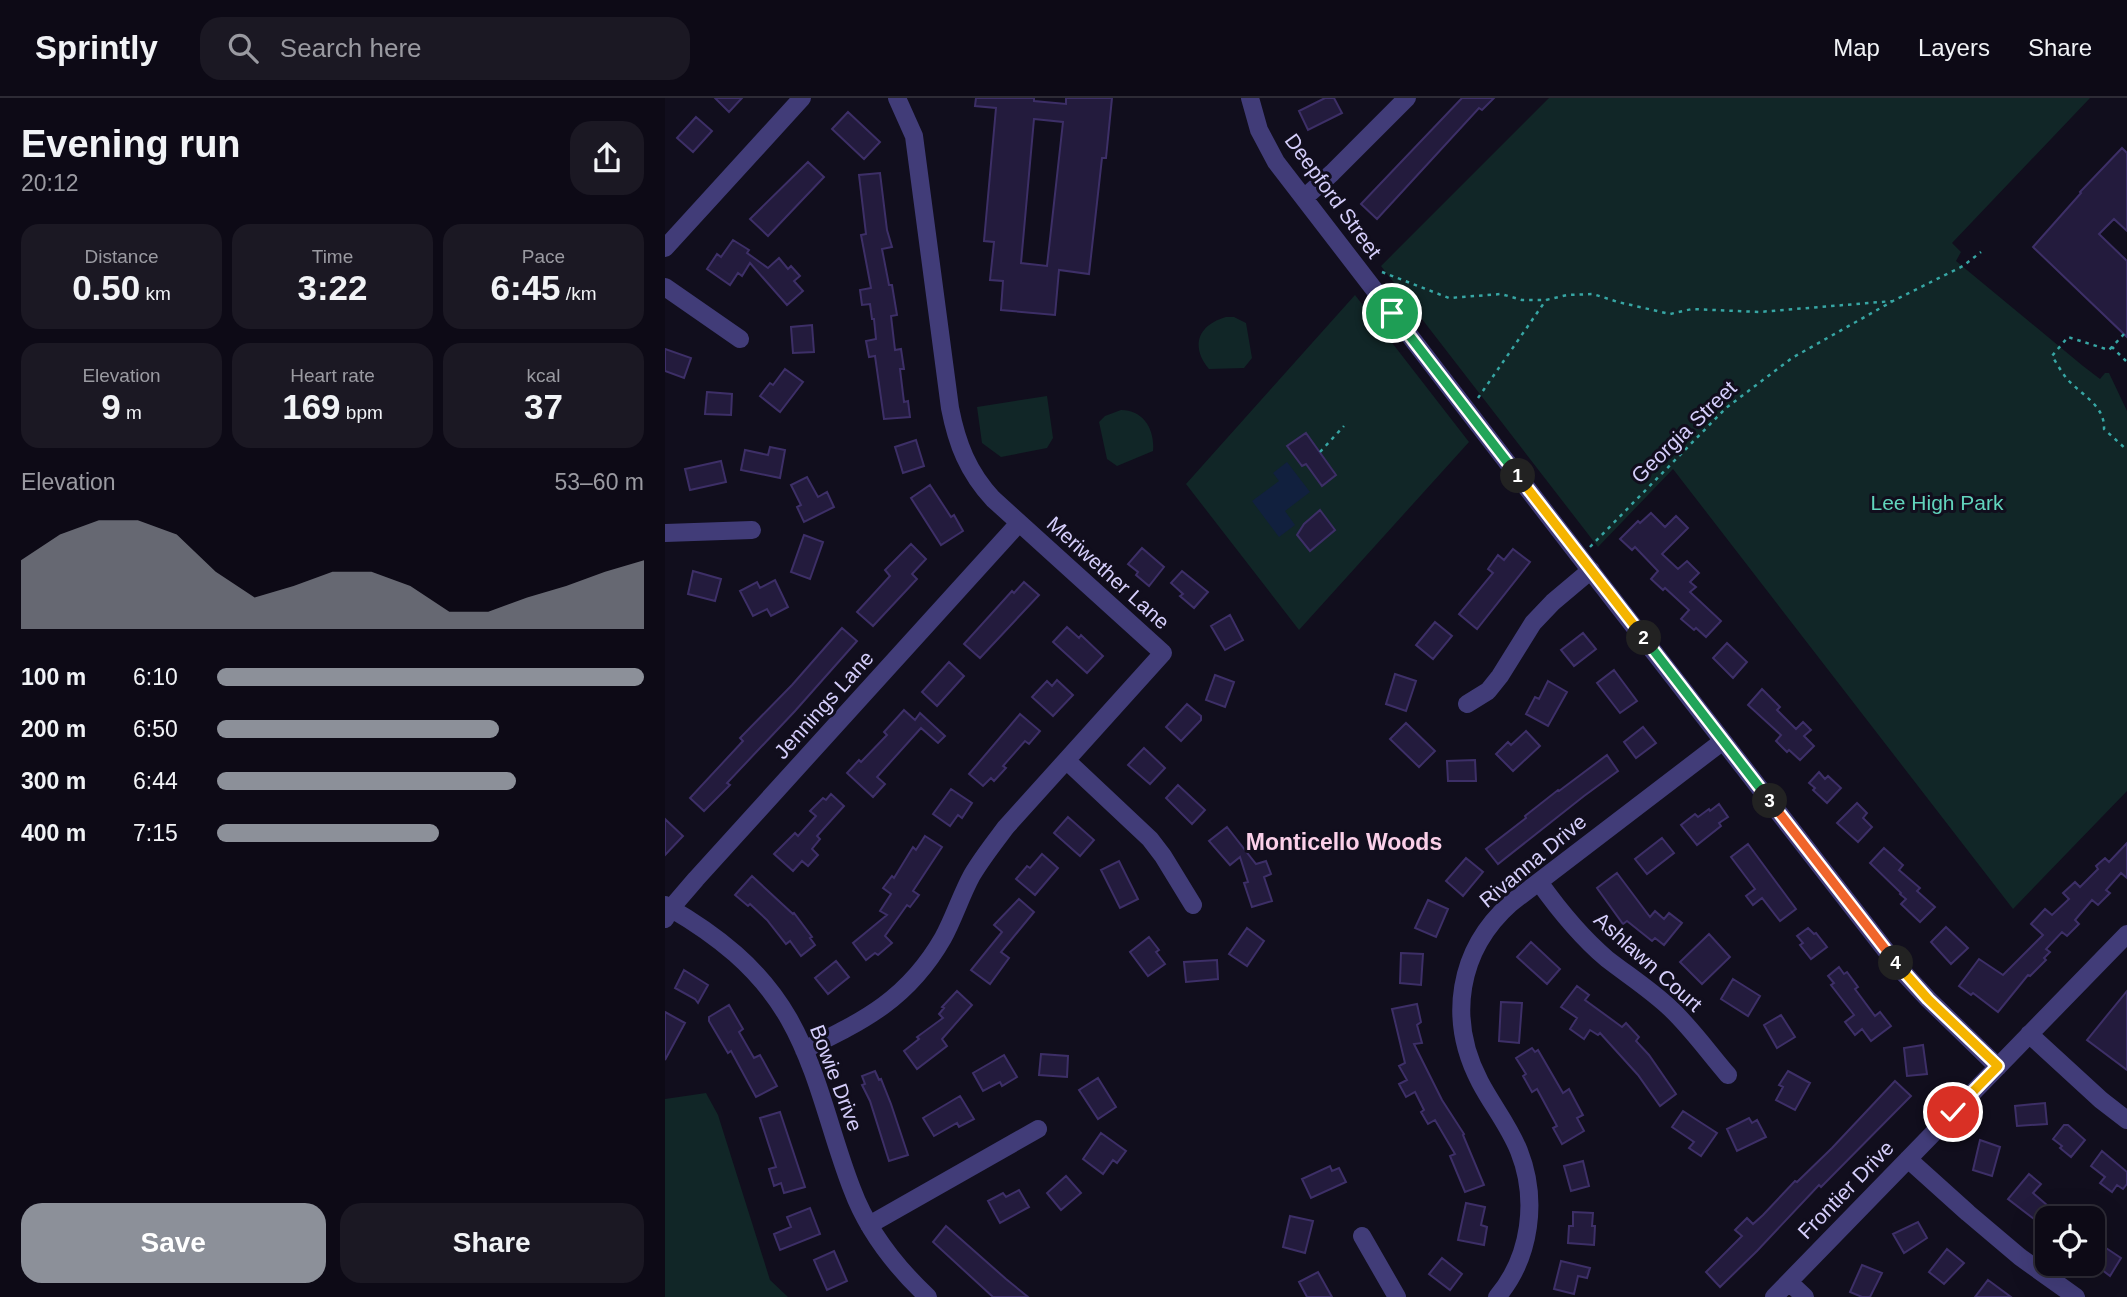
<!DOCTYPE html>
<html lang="en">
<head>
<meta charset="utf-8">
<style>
	body { margin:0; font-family:Arial,sans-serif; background:#1b1823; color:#f1f3f6; height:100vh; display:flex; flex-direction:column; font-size:26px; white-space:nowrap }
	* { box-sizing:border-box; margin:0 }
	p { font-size:23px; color:#9a9aa1 }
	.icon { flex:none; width:38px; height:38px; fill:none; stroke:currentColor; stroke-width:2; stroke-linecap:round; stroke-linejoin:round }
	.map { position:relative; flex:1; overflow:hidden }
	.sheet { display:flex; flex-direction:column; background:#0d0a16; width:665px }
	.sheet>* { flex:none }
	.tools { position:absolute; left:1370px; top:1108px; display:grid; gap:14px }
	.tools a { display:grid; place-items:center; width:70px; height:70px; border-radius:14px; background:#0d0a16; box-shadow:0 7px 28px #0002,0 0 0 2px #2d2b35; font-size:35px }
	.pin { position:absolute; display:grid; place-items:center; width:60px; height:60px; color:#fff; margin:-30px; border:4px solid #fff; border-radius:50%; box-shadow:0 2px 7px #0007 }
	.km { position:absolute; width:35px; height:35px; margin:-18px; border-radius:50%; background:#222; color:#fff; font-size:19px; line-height:35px; text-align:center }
	.round { display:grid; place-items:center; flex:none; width:74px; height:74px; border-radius:21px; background:#1b1823 }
	.overview { display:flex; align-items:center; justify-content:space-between; height:119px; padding:0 21px }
	h1 { font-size:38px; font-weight:600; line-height:52px }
	.stats { display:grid; grid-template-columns:repeat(3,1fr); gap:10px; height:119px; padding:7px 21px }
	.stats div { display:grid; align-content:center; border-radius:18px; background:#1b1823; text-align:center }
	.stats b { font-size:35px; font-weight:600 }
	.stats small { font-size:19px; font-weight:400 }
	.stats p { font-size:19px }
	.chart { height:196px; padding:14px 21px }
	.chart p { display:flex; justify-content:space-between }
	.chart svg { width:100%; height:126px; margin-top:7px; fill:#8c9099; opacity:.7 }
	.button { display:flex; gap:14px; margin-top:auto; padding:14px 21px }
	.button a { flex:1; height:80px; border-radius:21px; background:#8c9099; color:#fff; font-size:28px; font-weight:600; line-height:80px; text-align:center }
	.button a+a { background:#1b1823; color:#f1f3f6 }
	ul { padding:0 21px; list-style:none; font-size:23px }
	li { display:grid; grid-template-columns:112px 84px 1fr; align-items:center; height:52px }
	li i { height:18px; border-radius:9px; background:#8c9099 }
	header { display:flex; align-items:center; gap:42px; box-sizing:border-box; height:98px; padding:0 35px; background:#0d0a16; border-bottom:2px solid #2d2b35 }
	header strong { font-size:33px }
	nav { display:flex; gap:38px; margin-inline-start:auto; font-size:24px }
	.search { width:490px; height:63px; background:#1b1823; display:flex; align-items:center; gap:18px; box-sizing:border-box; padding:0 24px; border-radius:21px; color:#9a9aa1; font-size:26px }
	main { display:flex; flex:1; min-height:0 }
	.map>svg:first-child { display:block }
	.green { fill:#112627 }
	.water { fill:#11203e }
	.building { fill:#231b3d; stroke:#3d2f67; stroke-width:2; fill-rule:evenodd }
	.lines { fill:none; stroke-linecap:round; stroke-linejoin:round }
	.path { stroke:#37a6a4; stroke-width:2.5; stroke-dasharray:3.5 5; stroke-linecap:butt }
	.minor { stroke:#413c78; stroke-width:18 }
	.split-1-casing { stroke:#fff; stroke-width:14 }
	.split-2-casing { stroke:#fff; stroke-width:14 }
	.split-3-casing { stroke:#fff; stroke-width:14 }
	.split-4-casing { stroke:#fff; stroke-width:14 }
	.split-5-casing { stroke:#fff; stroke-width:14 }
	.split-1 { stroke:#22a559; stroke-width:9 }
	.split-2 { stroke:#f5b400; stroke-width:9 }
	.split-3 { stroke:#22a559; stroke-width:9 }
	.split-4 { stroke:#f0652b; stroke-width:9 }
	.split-5 { stroke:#f5b400; stroke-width:9 }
	.labels { text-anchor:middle; stroke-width:6; stroke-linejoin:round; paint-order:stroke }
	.street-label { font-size:21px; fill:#d5cefb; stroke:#110e1d }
	.park-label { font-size:21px; fill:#61d4bc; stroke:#110e1d }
	.neighbourhood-label { font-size:23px; font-weight:bold; fill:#fbd0e9; stroke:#110e1d }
</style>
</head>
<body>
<header>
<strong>Sprintly</strong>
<div class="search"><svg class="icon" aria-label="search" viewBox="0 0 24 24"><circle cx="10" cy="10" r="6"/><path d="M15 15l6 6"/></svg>Search here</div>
<nav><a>Map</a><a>Layers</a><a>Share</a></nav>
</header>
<main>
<section class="sheet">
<div class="overview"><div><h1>Evening run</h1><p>20:12</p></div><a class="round"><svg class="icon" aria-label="share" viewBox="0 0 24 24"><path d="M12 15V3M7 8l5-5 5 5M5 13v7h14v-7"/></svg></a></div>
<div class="stats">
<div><p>Distance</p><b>0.50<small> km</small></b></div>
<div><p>Time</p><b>3:22</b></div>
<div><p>Pace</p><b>6:45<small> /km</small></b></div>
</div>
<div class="stats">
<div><p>Elevation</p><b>9<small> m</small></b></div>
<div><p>Heart rate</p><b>169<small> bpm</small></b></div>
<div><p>kcal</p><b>37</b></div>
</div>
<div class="chart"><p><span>Elevation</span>53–60 m</p>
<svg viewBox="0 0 160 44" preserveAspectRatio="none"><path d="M0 44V20L10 11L20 6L30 6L40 11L50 24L60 33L70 29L80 24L90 24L100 29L110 38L120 38L130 33L140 29L150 24L160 20V44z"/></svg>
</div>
<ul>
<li><b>100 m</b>6:10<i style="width:100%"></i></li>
<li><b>200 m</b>6:50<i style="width:66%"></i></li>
<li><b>300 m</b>6:44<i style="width:70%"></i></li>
<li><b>400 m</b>7:15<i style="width:52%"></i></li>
</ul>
<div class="button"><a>Save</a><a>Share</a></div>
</section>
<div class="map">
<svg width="1462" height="1199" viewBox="0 0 1462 1199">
	<rect width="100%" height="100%" fill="#110e1d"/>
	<path class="green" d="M884,0H1425L1287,145L1296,154L1291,163L1418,268L1435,281L1440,275H1444L1462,313V693L1348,811L1008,371L933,449L716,168Z
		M690,197L804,344L634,532L521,386Z
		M561,219H569L581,225L587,260L579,270L544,271C525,248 533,227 561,219Z
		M382,298L388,340L382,350L336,359L317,345L312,309Z
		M456,312C479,312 490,332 488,353L452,368L442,361L434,324L440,318Z
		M41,995L53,1017L105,1182L123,1199H0V1001Z"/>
	<path class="water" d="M622,364L645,394L620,413L630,427L614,439L587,403L614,383L608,375Z"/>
	<path class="building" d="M50,0H77L64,14Z
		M311,0H369V3L401,6V0H447L441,60H437L424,176L394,172L390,217L336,212L338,183L325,182L329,144L319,143L331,10L310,8ZM369,21L398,24L382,168L356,165Z
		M660,0H669L677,15L643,32L634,13Z
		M797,0H829L817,12L814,10L712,121L696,106Z
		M183,14L215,44L199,61L167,31Z
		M31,19L47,33L28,54L12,40Z
		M1457,50L1462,55V133L1449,121L1434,136L1462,163V239L1368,149L1416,95L1415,94Z
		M143,64L159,79L103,138L85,121Z
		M215,75L222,132L227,149L217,151L224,187H227L232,217L226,218L230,252L236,251L239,271H235L239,304L243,303L245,319L219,321L210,258L204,259L201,243L211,241L209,221H207L205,206L197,207L195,192L206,190L196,137L201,136L194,77Z
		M68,142L84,152L82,155L103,170L114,160L123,171L126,168L135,178L129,183L138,193L122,207L85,165L77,178L73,175L65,187L42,171L52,156L56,159Z
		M147,227L149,254L128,255L126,229Z
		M0,251L26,260L19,280L0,273Z
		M120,271L138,284L115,314L95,298L105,285L108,287Z
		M42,294L67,296L66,317L40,316Z
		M641,335L671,377L657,388L641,366L637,368L622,348Z
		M251,342L259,368L238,375L230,349Z
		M105,349L120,352L115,380L76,372L80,352L103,357Z
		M56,363L61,384L25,392L20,371Z
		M142,379L153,399L162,394L169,409L139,424L132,409L136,407L126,387Z
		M265,387L286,419L289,417L298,433L276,447L246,400Z
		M655,412L670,432L645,453L632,437L639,426Z
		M986,415L1000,429L1011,418L1023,430L997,456L1013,471L1022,463L1034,475L1025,484L1031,489L1025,494L1056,523L1041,539L1031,530L1029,532L1016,521L1024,512L1000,490L998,492L986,481L993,473L970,449L967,452L955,441L973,423L975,425Z
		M139,437L158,444L145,481L126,474Z
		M246,446L261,461L247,476L252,481L208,528L192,514L225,478L220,472Z
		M477,450L499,469L484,488L471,477L473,474L463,466Z
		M848,451L865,464L812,531L794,516L828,475L823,471L833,457L839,462Z
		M28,473L56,481L50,503L23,496Z
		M517,473L543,494L529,510L515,498L518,496L506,485Z
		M110,482L123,509L106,518L102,511L88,518L75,493L92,484L95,490Z
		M359,484L374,497L315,560L299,546L347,493L349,495Z
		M565,517L578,542L560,552L546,528Z
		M770,524L787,538L768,561L751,547Z
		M402,529L414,540L416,537L438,558L422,575L388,544Z
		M177,530L192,543L130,613L62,685L65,687L39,713L25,700L78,643L75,640L127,587Z
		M918,535L931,551L909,568L896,552Z
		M1062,545L1082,564L1068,580L1048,560Z
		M284,564L299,578L272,608L257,594Z
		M949,572L972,603L955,615L932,585Z
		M730,576L751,583L741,613L721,606Z
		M550,577L569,584L560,609L541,602Z
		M392,582L408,597L388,618L367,599L382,583L387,588Z
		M883,583L902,594L883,628L861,616L870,599L874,601Z
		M1097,591L1115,609L1112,612L1131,631L1138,624L1146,632L1139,638L1149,648L1135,662L1124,652L1122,654L1111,643L1116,637L1083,607Z
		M522,606L536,618V622L516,643L501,629Z
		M239,612L250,622L255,615L280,638L273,645L256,630L212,679L220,686L208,699L182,675L194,662L196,664L222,637L219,634Z
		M355,616L375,633L364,646L360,643L338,668L341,670L329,683L326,680L318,688L304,676Z
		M741,625L770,653L754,669L725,641Z
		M978,629L991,645L971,660L959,644Z
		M861,633L875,648L848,673L831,656L843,644L846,647Z
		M479,650L500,670L485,686L463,667Z
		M942,657L953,673L919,698L833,766L821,751L861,720L860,718L893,692L894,693Z
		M810,662L811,683H783L782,663Z
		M1154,674L1160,681L1163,678L1176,690L1162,705L1148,692L1150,690L1144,685Z
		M513,687L540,712L527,726L501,700Z
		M286,691L307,705L297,720L293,717L285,728L268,716Z
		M166,696L179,708L152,738L155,741L147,751L153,757L143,768L137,763L128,773L109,756L130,735L133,738L151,718L145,713L158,700L161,702Z
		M1192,705L1202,715L1198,720L1207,729L1193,744L1172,725Z
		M1054,706L1063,719L1054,725L1056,728L1032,747L1016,727L1030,716L1033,719L1044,711L1045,713Z
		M403,719L429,742L415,758L389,735Z
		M0,721L18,738L0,757Z
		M562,729L591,766L601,763L606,776L599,779L607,803L587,809L579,785L583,784L575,759L565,767L544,743Z
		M260,738L277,749L248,793L254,797L245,809L242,807L220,838L227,845L213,857L210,855L201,862L188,845L222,817L215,813L226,796L218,790L227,778L229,780L248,749L251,752Z
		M997,740L1009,755L982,776L970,761Z
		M1462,745V780L1456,775L1441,792L1445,795L1433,807L1427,802L1410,822L1414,826L1402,838L1397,834L1381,851L1385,854L1379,860L1381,862L1365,878L1363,877L1333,914L1308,895L1306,897L1294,888L1314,861L1338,877L1378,837L1366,826L1380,811L1387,817L1404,801L1398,795L1410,784L1415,789L1433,771L1431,768L1440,760L1444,764Z
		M1083,746L1131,811L1115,823L1097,800L1088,807L1081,798L1090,791L1066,759Z
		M1219,750L1238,767L1234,772L1255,790L1252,793L1270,809L1255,824L1236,806L1241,801L1235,796L1236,795L1205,765Z
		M377,756L393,770L370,797L351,781L362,768L365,770Z
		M801,760L818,774L798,798L781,783Z
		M454,763L473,801L455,810L436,772Z
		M952,775L985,819L990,813L999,821L1004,815L1017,825L999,847L990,840L987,843L962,823L958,826L932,790Z
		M87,778L128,816L129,815L147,839L145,840L150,847L136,858L125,843L121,846L102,822L85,806L83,808L70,797Z
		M354,801L369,814L336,854L344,860L325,886L306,872L337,834L329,827Z
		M763,802L783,811L771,839L750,830Z
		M1281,829L1303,850L1286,866L1266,844Z
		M582,830L599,843L582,868L564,856Z
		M1143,830L1149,836L1151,835L1162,849L1146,861L1135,847L1138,845L1132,838Z
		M1044,836L1065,859L1037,886L1015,864Z
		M484,839L494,852L491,854L500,866L483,878L465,854Z
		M866,844L895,871L882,886L852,859Z
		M736,855L758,856L756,887L735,885Z
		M552,862L553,881L521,884L519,864Z
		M171,863L184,879L163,896L150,880Z
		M1174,869L1179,876L1182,874L1193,889L1190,891L1210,918L1215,914L1226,928L1206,943L1197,931L1190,937L1180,924L1189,917L1166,887L1169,885L1163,878Z
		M19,872L43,887L33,905L30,901L10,890Z
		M1068,881L1095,898L1083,918L1056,901Z
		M912,888L924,897L920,902L957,929L961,925L974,939L971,943L984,957L1011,996L995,1008L973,977L935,935L933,937L925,932L919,941L905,931L912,920L896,909Z
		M292,893L307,907L277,941L282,948L252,971L239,953L254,941L252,939L278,920L274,916L279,910L277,909Z
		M1462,893V972L1422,942Z
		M836,904L857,905L854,945L834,943Z
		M752,906L756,924L752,927L757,945L749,946L777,1002L799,1036L798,1037L819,1087L800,1094L785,1058L790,1056L770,1022L763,1026L756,1014L759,1012L750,994L741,999L734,986L742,982L734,968L740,965L727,911Z
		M64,907L78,931L74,934L89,960L95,957L112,988L91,999L66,953L63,955L44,923V919Z
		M0,914L20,925L0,962Z
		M1116,917L1130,939L1112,950L1099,927Z
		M1258,947L1262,976L1242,978L1239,950Z
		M867,950L870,954L873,952L898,995L904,991L918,1017L912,1020L919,1033L897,1046L888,1030L892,1028L872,991L867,994L858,978L861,976L851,960Z
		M376,956L403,958L402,979L374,977Z
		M339,957L352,979L337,988L335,984L318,993L308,975Z
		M210,973L214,982L216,981L226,1006L243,1057L224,1063L205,1003L197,987L200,986L197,978Z
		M1123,973L1145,985L1130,1012L1111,1002L1118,989L1114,987Z
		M433,980L451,1009L433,1021L414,992Z
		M1230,983L1246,998L1156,1089L1154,1087L1092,1153L1055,1189L1041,1174L1077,1138L1070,1132L1082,1120L1088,1126L1098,1117L1130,1083L1132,1084L1167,1050Z
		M295,998L309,1021L294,1029L292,1025L269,1038L258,1020Z
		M1380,1005L1382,1026L1352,1028L1350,1008Z
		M1018,1013L1052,1035L1036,1058L1024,1050L1029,1044L1007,1029Z
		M115,1014L140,1089L119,1095L116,1085L109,1088L104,1071L111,1069L95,1020Z
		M1084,1020L1087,1025L1092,1022L1101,1039L1072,1053L1062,1031Z
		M1399,1027H1403L1420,1042L1406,1059L1395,1050L1397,1048L1388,1041Z
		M436,1035L461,1053L452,1065L448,1062L438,1076L418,1061Z
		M1315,1042L1335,1049L1327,1078L1308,1072Z
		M1437,1053L1462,1074V1086L1458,1091L1452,1087L1447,1094L1435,1085L1440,1079L1426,1068Z
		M918,1063L924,1088L906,1093L899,1068Z
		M665,1068L667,1073L674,1070L681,1084L646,1100L637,1081Z
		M1364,1076L1376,1086L1368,1095L1397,1120H1382V1131L1343,1101Z
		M401,1078L416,1095L396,1112L382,1095Z
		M354,1092L364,1109L335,1125L323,1103L338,1095L341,1099Z
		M801,1105L820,1109L816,1127L822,1129L819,1147L793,1142Z
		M145,1110L155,1136L115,1152L109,1136L126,1129L122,1119Z
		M908,1114L928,1115L927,1128H930L929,1147L903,1145L904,1128H908Z
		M625,1118L648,1123L640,1155L618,1149Z
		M1253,1124L1262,1140L1239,1155L1228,1136Z
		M281,1128L341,1181L363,1199H328L268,1144Z
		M1435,1146L1456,1160L1445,1178L1428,1165V1157Z
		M1282,1151L1299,1165L1279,1186L1264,1174Z
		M169,1153L182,1183L162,1192L149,1162Z
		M777,1160L797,1176L785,1192L764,1176Z
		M896,1163L925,1170L922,1180L913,1178L909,1196L889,1191Z
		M1197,1167L1217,1175L1205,1199H1197L1185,1194Z
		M653,1174L667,1199H642L634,1184Z
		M1323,1182L1346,1199H1310Z"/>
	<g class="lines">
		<path class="path" d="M717,174L784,200L836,196L857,202H881L902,197L928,196L953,204L1005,216L1027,211L1094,214L1228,203
			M1459,236L1447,249L1462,264
			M1447,249L1444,252L1403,239L1387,258C1392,266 1397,275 1403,282C1418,298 1440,308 1439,331L1462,352
			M813,300L881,202
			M655,354L679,328
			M925,449L1061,310L1127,260L1228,203L1298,168L1316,154"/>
		<path class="minor" d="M585,0L594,32L611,64L915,459L1236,872L1263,901L1333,969
			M639,100L667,75L742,0
			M0,150L137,0
			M0,189L75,241
			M0,435L87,432
			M802,606L823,593L835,578L868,525L888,504L926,472
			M402,663L485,741L498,758L528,807
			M874,784C894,812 916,839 942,861C964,878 986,892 1006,911C1027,931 1044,955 1063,977
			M0,807C51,836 95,870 124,921C154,974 165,1035 187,1091C203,1134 231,1169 263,1199
			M0,821L6,810L31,781L354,425
			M1364,936L1436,1002L1462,1022
			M139,952C200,922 243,901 278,840C289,820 296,797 307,777C317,760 329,745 341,729L498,555L328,401C303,374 292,346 285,310L249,38L232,0
			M1243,1061L1303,1115L1355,1159L1411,1199
			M204,1127L373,1031
			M697,1138L732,1199
			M1124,1184L1140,1199
			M832,1199C866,1159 873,1101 854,1053C844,1028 827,1007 815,984C782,921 793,852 846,805L1058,643
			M1109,1199L1462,836"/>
	</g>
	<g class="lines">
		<g class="split-1-casing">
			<path id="split-1" d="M727,215L853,378"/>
		</g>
		<g class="split-2-casing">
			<path id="split-2" d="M853,378L979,540"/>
		</g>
		<g class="split-3-casing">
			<path id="split-3" d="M979,540L1105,703"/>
		</g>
		<g class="split-4-casing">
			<path id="split-4" d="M1105,703L1231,865"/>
		</g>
		<g class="split-5-casing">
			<path id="split-5" d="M1231,865L1263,901L1333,968L1288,1014"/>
		</g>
		<use href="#split-1" class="split-1"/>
		<use href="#split-2" class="split-2"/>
		<use href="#split-3" class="split-3"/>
		<use href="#split-4" class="split-4"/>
		<use href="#split-5" class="split-5"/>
	</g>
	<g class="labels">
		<g class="street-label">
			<text transform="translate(668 98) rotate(54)" y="7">Deepford Street</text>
			<text transform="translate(1019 334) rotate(-44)" y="7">Georgia Street</text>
			<text transform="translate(443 475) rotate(42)" y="7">Meriwether Lane</text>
			<text transform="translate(159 607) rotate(-48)" y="7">Jennings Lane</text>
			<text transform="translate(868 763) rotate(-40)" y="7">Rivanna Drive</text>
			<text transform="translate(983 864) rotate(42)" y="7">Ashlawn Court</text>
			<text transform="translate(171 980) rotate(69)" y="7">Bowie Drive</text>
			<text transform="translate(1181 1092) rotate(-46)" y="7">Frontier Drive</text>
		</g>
		<g class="park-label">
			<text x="1272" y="412">Lee High Park</text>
		</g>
		<g class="neighbourhood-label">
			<text x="679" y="752">Monticello Woods</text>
		</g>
	</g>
</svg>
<div class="tools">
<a><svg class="icon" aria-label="locate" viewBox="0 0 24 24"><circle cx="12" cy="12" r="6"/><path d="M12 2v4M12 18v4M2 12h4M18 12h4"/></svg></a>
</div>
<div class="pin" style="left:727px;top:215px;background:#1e9e55"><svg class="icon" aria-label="arrive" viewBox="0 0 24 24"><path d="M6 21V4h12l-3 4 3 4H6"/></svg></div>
<div class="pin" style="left:1288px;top:1014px;background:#d93025"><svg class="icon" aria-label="check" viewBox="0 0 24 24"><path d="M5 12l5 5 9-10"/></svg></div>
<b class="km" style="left:853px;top:378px">1</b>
<b class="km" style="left:979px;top:540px">2</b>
<b class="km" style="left:1105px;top:703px">3</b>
<b class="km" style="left:1231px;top:865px">4</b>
</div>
</main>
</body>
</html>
